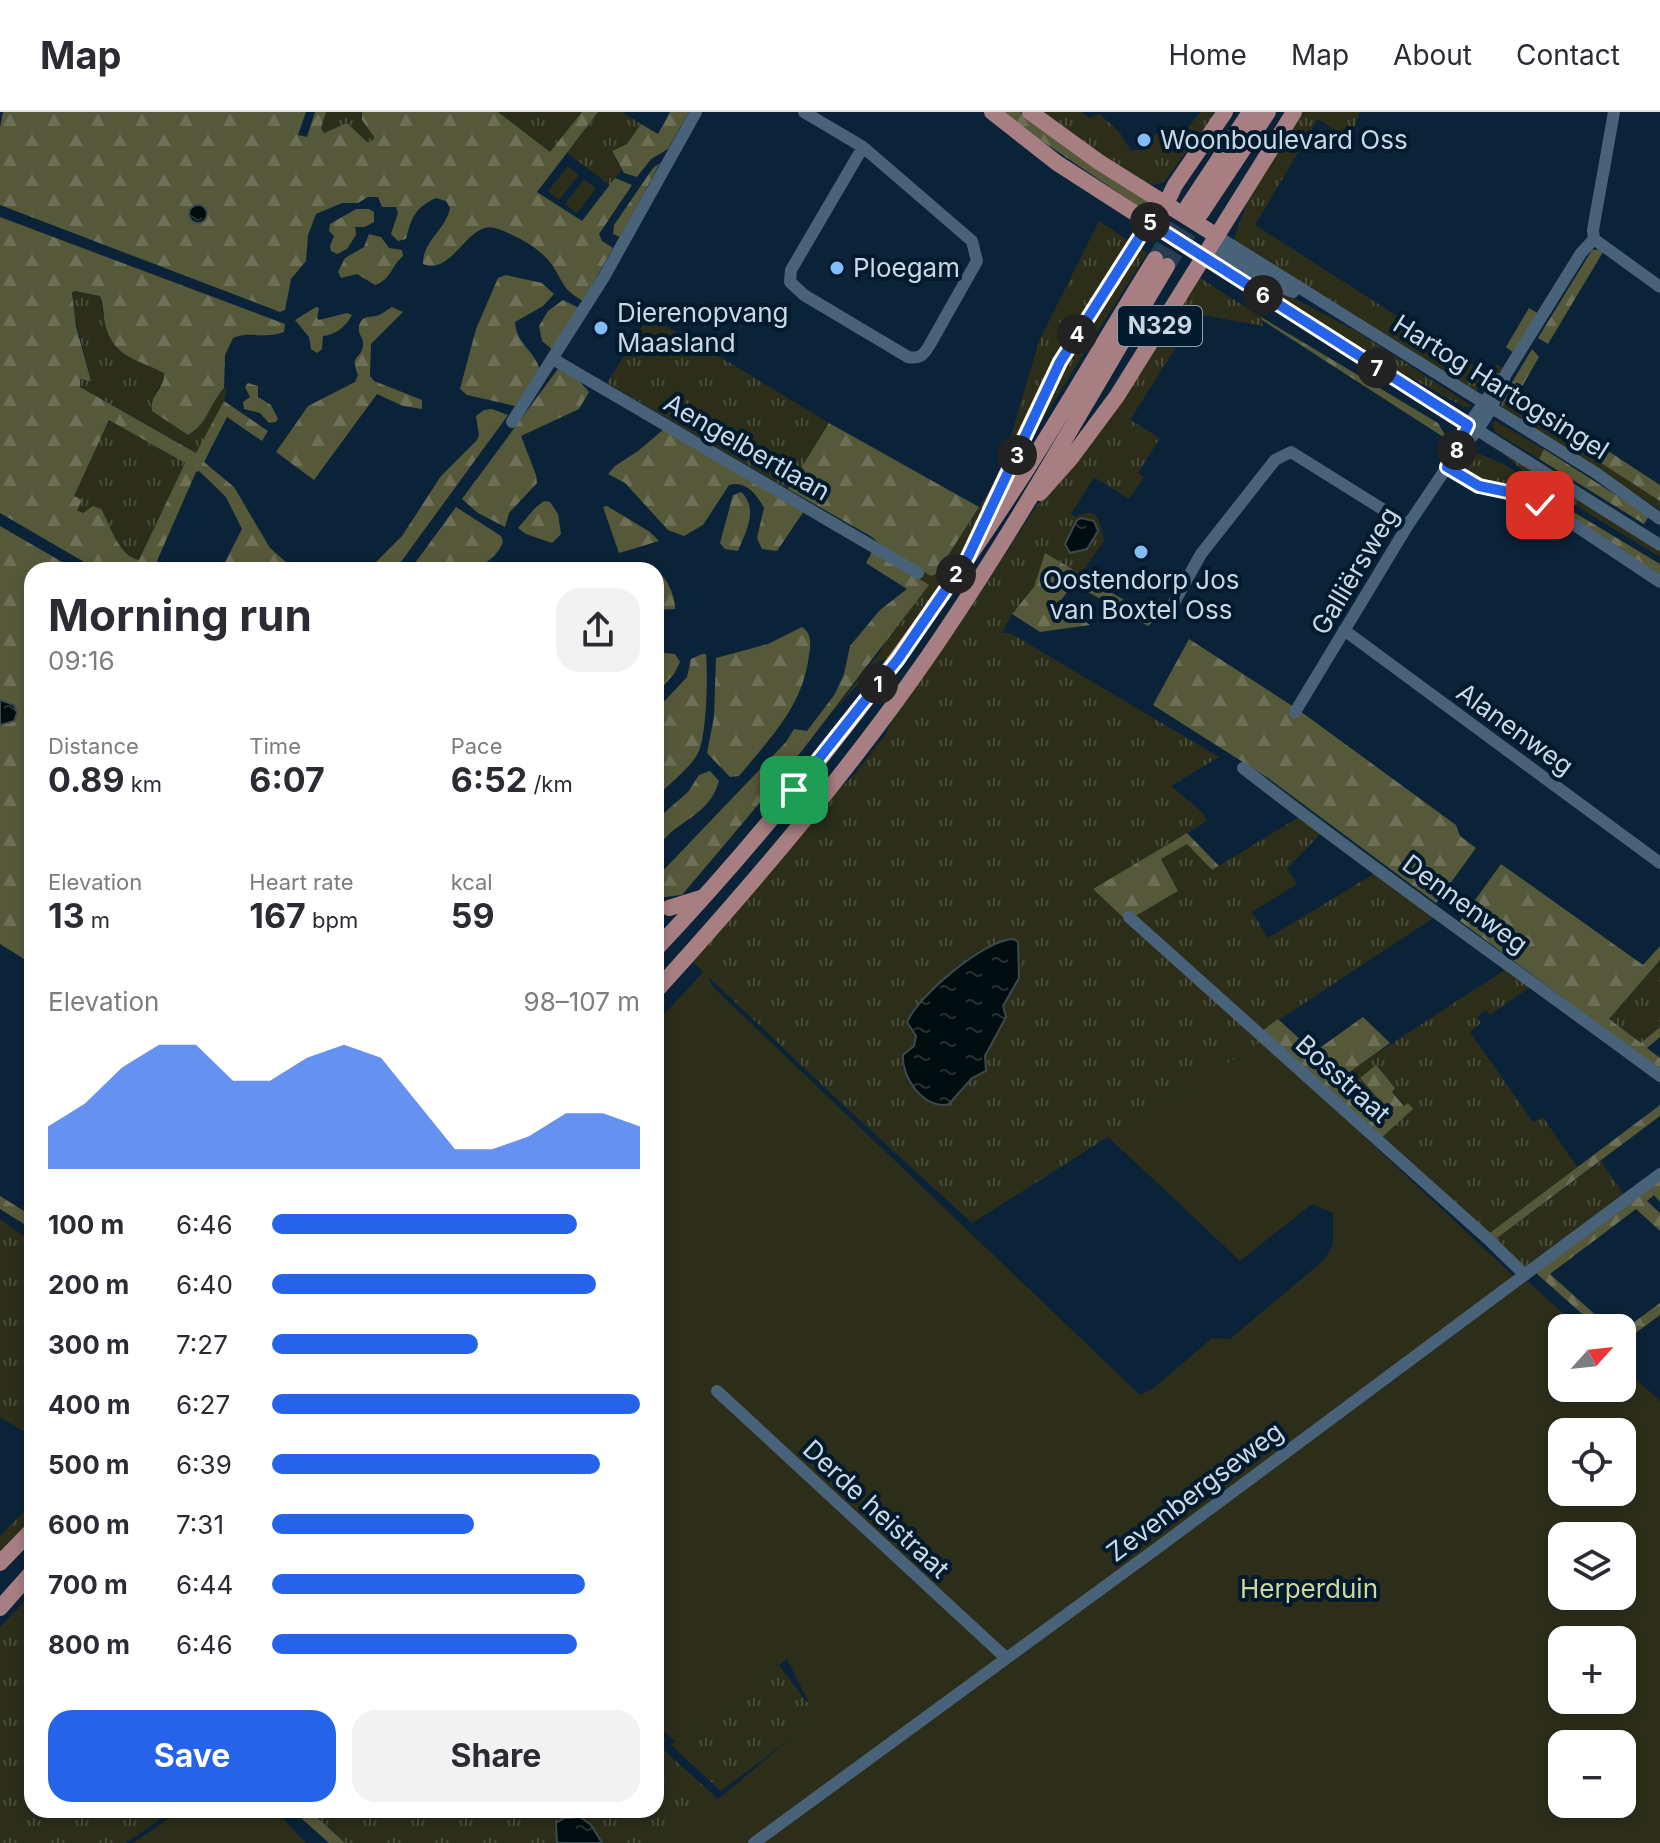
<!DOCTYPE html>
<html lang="en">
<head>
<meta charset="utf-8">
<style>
	body { margin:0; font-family:Inter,sans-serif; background:#f2f2f3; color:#2b2b33; height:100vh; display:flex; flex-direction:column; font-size:30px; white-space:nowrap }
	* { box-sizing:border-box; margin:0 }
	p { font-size:26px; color:#7c7c81 }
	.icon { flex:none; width:44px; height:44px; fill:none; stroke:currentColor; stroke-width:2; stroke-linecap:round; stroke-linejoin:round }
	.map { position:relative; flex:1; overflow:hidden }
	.drawer { position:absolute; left:24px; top:450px; width:640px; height:1256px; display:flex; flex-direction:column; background:#fff; border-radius:24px; box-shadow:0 4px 12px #0003 }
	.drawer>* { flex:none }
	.needle { width:52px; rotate:63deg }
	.fabs { position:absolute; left:1548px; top:1202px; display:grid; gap:16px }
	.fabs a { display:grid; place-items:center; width:88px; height:88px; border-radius:16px; background:#fff; box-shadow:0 4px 12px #0003; font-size:40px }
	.pin { position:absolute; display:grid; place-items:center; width:68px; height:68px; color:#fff; margin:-34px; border-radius:16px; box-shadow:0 4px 12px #0006 }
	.km { position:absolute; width:40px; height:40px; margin:-20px; border-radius:50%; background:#222; color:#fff; font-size:22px; line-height:40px; text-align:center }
	.round { display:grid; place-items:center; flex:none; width:84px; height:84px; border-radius:24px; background:#f2f2f3 }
	.head { display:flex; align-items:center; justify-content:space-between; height:136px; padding:0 24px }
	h1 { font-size:44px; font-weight:700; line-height:60px }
	.stats { display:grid; grid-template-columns:repeat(3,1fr); gap:12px; height:136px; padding:8px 24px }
	.stats div { display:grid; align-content:center }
	.stats b { font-size:34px; font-weight:700 }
	.stats small { font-size:22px; font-weight:400 }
	.stats p { font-size:22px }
	.chart { height:224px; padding:16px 24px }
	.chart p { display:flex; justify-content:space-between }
	.chart svg { width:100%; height:144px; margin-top:8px; fill:#2563eb; opacity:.7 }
	.cta { display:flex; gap:16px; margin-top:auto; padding:16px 24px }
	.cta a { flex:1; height:92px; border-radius:24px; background:#2563eb; color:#fff; font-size:32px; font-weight:700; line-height:92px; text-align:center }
	.cta a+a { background:#f2f2f3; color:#2b2b33 }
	ul { padding:0 24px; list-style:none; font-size:26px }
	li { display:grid; grid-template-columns:128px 96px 1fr; align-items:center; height:60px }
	li i { height:20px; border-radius:10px; background:#2563eb }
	header { display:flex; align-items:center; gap:48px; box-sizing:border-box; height:112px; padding:0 40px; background:#fff; border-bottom:2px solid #e1e1e2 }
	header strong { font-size:38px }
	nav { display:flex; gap:44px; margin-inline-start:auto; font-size:28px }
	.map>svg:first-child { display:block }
	.grass { fill:url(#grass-tufts); fill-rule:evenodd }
	.forest { fill:url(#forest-firs); fill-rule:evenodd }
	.park { fill:#2c2e1a; fill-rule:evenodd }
	.water { fill:url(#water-ripples); stroke:#3c4a4f; stroke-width:2 }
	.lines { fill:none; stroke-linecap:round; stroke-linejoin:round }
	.major-tunnel { stroke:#273e52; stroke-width:16; stroke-dasharray:16 8; stroke-linecap:butt }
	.minor { stroke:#48627a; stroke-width:12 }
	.major { stroke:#a77f82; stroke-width:16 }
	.route-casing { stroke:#fff; stroke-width:16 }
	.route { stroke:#2563eb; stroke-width:10 }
	.poi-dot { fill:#82bcfa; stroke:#021a2d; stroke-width:3 }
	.labels { text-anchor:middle; stroke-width:8; stroke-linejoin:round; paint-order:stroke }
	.shield { fill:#021a2d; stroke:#8d9fae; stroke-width:2 }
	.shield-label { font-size:24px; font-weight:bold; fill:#c9d8e6 }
	.poi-label { font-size:26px; fill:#c9d8e6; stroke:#021a2d; text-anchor:start }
	.street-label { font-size:26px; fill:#c9d8e6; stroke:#021a2d }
	.park-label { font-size:26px; fill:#d0d69a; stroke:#021a2d }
</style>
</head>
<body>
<header>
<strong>Map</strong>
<nav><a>Home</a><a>Map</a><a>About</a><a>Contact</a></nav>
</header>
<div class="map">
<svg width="1660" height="1731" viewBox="0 0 1660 1731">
	<defs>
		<pattern id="grass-tufts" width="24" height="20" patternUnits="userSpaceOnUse" patternTransform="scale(2)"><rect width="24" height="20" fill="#2c2e1a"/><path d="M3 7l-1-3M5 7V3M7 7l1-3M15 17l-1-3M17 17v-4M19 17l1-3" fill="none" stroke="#494c3b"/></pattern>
		<pattern id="forest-firs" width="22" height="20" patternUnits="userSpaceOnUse" patternTransform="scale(2)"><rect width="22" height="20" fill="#565939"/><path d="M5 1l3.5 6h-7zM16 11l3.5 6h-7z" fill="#6d7056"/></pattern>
		<pattern id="water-ripples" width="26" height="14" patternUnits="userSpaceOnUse" patternTransform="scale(2)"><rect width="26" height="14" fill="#000d0e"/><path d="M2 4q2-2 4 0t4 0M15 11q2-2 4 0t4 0" fill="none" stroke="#243031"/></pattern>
	</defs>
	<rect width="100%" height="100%" fill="#0a2338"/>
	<path class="grass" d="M326,0H362L361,5L374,22V28L367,30L347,11L324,21L321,16Z
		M498,0H582L550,41Z
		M598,0H622L641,12L627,32L612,39L621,58L610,73L567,41Z
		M1036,0H1081L1090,6L1100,2L1120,21L1130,38H1143L1159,18L1174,31L1201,0H1216L1164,70L1148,74Z
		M1298,0H1360L1350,28L1318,7L1255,113L1486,261L1497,253L1503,256L1490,272L1473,280L1232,131L1256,67Z
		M1099,109L1147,141L1039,313L976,422L889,545L878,550L831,602L880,540L923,459L936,462L995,370L1011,324L1039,229Z
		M1210,139L1235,155L1358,220L1472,294L1464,295L1359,237L1247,165L1208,144Z
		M1200,166L1261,205L1263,214L1197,202L1130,308L1160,326L1138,361L1144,365L1129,387L1094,365L1071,402L1076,405C1098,392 1101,412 1104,429L1080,463L1045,441L1034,475L1012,502L1002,521H1010L1219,645L1171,674L1203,701L1207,709L1093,777L1371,1028L1309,1074L1166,1079L1108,1025L972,1111L841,991L691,848L830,686L854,663L886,622L897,596L959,514L1029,405ZM998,833L1015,873L1010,878L989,940L985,944L986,959L972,965L962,980L922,984L902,955L903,943C922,928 914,924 910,903C922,886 962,847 981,838C987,835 992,836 998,833Z
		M74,179L100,184L103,203L164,261V269L157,278L151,293L188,323C207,312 211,287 227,274L224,289L197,341L80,275L79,267L91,268L71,190Z
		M648,205L702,234L829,311L788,377L607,271Z
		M1502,287L1641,375L1660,389V398L1500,296Z
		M110,308L185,351L139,448C118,444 111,414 100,397L83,402L64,392Z
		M1495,309L1544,337L1539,347L1495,320L1492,311Z
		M1482,330L1500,337L1660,439V445L1537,370L1497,337Z
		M1466,337L1504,352L1562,393L1559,398L1504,374L1472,364L1460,354L1459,347Z
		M1299,705L1321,721L1287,757L1297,772L1252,800L1268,826L1375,761L1435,805L1262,919L1135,804L1178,779L1161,747L1187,732L1212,758Z
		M1660,848V915L1641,931L1609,907Z
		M1506,857L1530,875L1490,903L1486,898L1477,905L1481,911L1470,920L1533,1010L1543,1005L1577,1055L1487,1123L1381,1026L1405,994L1392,979L1395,976L1376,954L1360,966L1388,997L1378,1006L1336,968Z
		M1601,1049L1625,1084L1525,1158L1493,1129Z
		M0,1107L32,1130V1324L0,1305Z
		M32,1391V1407L0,1440V1424Z
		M32,1482V1698H173L126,1731H0V1515Z
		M656,1505L779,1553L805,1588L822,1603L721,1679L671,1633L684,1624Z
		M656,1631L751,1717L736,1731H602C587,1715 592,1705 565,1707L556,1728L557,1731H345L309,1698H656Z"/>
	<path class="forest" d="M3,0H306L298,23L307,25L315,0H326L321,16L324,21L347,11L367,30L373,28L374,25L362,8V0H498L550,40L582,0H598L537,80L582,109L615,66L632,73L599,122L602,129L613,136L583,189C561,176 565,172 552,153C541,136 514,122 495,116C468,108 453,164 423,152C423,128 446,118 450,96L446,89L436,86C415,96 412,104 406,127L398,129L391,122L398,101L396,95H382L378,85H368L358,91H342L316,102L308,123L306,149L291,167L285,198L280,200L0,93V16Z
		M670,0H689L668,37L651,47L637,65L624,61L612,39L627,32L641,12L658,22Z
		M999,0H1020L1159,95L1150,102Z
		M660,51L620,125L613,122L614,113L653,56Z
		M356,97H369L374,100V110L365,115H355L356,123L347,137L337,142L331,139L330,134L334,124L329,119L330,112Z
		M0,105L285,212L284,220C267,227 250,219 233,226L225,243L224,276C208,294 209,310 188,323L152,299C149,283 166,275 164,261C140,248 114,246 106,215C103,205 104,193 100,184L75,179L72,181L76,214L91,269L80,267V275L196,341L224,289L268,319L262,329L227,305L204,350L234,375L270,436L295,458H221L242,417L226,385L199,359L196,360L153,458H98L0,401ZM109,308L185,351L139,448C118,444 111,414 101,397L93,394L83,401L77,398L82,388L74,384Z
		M369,122L381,125L389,136L402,138L403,144C391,154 391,168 375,173L357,162L341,166L338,160L345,146L364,135Z
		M1600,137L1603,140L1548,232L1538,226L1592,138Z
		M506,163L542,171L554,182L543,194L515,210C516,231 534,238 540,258L515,294L467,283L460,277L476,217L498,166Z
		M563,188L579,196L553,238L542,229L539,214L548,199Z
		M316,195L319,196L317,206L319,208L347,201L352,203C346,214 336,223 323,224L322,237L317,241L311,237L309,225L295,208Z
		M392,195L403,200L371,232L370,264L374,269L422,288V297L403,294L377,282L314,368L276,340L308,294L355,270L358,263C349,242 361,249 363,233C364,226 357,222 359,214C363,201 372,207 381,202C385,200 388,197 392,195Z
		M1529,196L1539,202L1515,242L1506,235Z
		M1261,205L1438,311L1448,328L1262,208Z
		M1532,237L1539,245L1520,278L1524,284L1660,373V389L1502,287Z
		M563,250L589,280L579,297L521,324L536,363L537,371L509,401L505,415L478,401L462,387Z
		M248,271L258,274V285L271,293L278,307L276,310L269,311L260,301L244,297L243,290L250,285L245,275Z
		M492,297L508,303L395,458H368L402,424L441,364L477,328L479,323L476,304L484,298Z
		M829,311L979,395L936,462L931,464L886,438L872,425L788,377Z
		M663,318L804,399L777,439L762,437L757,426L764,396C757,383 746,368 729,373L703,413L684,424L668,418L625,371L608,362L615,354L638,339Z
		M1544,337L1649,404L1644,412L1539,347Z
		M741,380C759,397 746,419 738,439L725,437L720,431L733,383Z
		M544,389L550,390L558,402L561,422L552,431L526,422L518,416L535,396Z
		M1562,393L1660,452V463L1559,398Z
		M607,394L650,420L659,429L619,441L603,395Z
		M456,395L501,424L503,430C487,467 444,458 410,458Z
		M0,414L76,458H32V852L0,832V613L10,611L14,593L0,588Z
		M873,438L929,473L784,662L682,783L656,786V766L786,630L794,617L807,619L835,582L844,562L850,534L880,498L907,477L866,451Z
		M1045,441L1156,507L1148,514L1081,476L1069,478L1052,499C1065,508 1077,502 1090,513L1040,520L1012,502L1034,475Z
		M656,458C668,467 675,483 675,497L656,498Z
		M802,515C812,522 811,532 809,543C803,594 771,625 739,664L730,665L707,641L714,605L716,546L768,532Z
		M1189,527L1300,599L1456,713L1460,724L1476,736L1436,791L1268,666L1153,593Z
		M656,540L675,542L680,550L674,562L656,582Z
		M702,542H706C708,562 707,627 697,643C687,659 669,672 656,685V598L687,565L691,547Z
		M710,659L719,669C712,694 694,703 675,717C668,722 662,730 656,737V708L688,680L699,663Z
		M1187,721L1219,754L1212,758L1187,732L1161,747L1178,779L1127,809L1093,777Z
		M1501,752L1643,853L1660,834V848L1609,907L1641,931L1660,915V925L1647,936L1660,946V958L1460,809Z
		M1363,905L1390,931L1337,969L1379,1006L1387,997L1360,966L1376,953L1395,976L1392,980L1404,994L1408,991L1413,997L1381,1026L1262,919L1278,907L1314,940Z
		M1660,993V1004L1493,1129L1487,1123Z
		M1660,1067V1090L1654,1083L1647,1089L1660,1101V1119L1636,1097L1550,1162L1610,1216H1598L1536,1161Z
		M0,1084L32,1104V1117L0,1097Z
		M1660,1191V1203L1622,1231V1219Z
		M292,1698H309L345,1731H329Z"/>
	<path class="park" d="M568,54L579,63L559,88L548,79Z
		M584,67L596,76L577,101L565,92Z
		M705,858L713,875L1140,1283L1154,1276L1212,1226L1230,1227L1324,1148L1333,1133V1101L1312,1092L1240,1149L1111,1027L1262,929L1521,1171L1526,1168L1580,1216H1562V1276H1622V1254L1660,1289V1731H648L722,1684L816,1605L787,1547L679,1633L656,1612V911ZM1562,1320H1622V1380H1562ZM1562,1424H1622V1484H1562ZM1562,1528H1622V1588H1562ZM1562,1632H1622V1692H1562Z
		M181,1698H275L306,1731H133Z"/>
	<path class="water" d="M189 102a9 9 0 1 1 18 0a9 9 0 1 1-18 0Z
		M1081,406L1094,409L1098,419L1087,437L1070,441L1065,432L1077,408Z
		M0,588L14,593L17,601L14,609L0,613Z
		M1014,827L1018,830L1019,866L1003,894L1006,905L985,944L986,959L972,966L949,992C925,999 901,965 903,943L914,934L916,924L907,910C919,883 985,827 1014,827Z
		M580,1705L591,1713L602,1731H557L556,1711L565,1706Z"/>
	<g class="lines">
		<path class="major-tunnel" d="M1155,147L1188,94
			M1167,154L1201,101"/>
		<path class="minor" d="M804,0L863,35L972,129L977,149L929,234C923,244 919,247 908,245L804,183L790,170L791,158L863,35
			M1217,124L1596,361L1660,407
			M1594,127L1660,175
			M1211,133L1275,173L1293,180
			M1203,145L1660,433
			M553,247L918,461
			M512,310L604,165L696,0
			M1456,339L1468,313L1501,267
			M1447,355L1479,374L1508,380L1540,393L1573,412L1660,470
			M1167,503L1201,442L1275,348L1291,340L1408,413
			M1344,518L1660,751
			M1295,600L1408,413L1455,343L1477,319L1491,297L1506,262L1581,141L1594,127L1593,118L1614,0
			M1243,656C1379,762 1521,861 1660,964
			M1129,805L1488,1127L1525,1163
			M717,1279L1006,1546
			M754,1731L1156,1437L1660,1062"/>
		<path class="major" d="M992,0L1057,51L1203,145
			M1030,0L1099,50L1217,124
			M1188,94L1250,0
			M1162,100L1175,73L1225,0
			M1201,101L1268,0
			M1040,381L1071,346L1117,284L1294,0
			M990,397L1060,250L1149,110
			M669,796L701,786
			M656,837C790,695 909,538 1016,374C1064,300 1108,222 1155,147
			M656,879C752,773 845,664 927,546C1014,420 1088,286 1167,154
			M0,1451L32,1418
			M0,1496L32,1460"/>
	</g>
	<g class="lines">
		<g class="route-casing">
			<path id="route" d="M794,678L898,547L968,445L1060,250L1149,110L1468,313L1447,355L1479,374L1508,380L1540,393"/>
		</g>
		<use href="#route" class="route"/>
	</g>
	<g class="poi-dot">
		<circle cx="1144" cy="28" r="8"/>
		<circle cx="837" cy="156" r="8"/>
		<circle cx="601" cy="216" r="8"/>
		<circle cx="1141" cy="440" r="8"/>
	</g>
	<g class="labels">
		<rect class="shield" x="1118" y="194" width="84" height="40" rx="6"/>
		<g class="shield-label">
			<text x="1160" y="222">N329</text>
		</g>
		<g class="poi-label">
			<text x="1160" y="37">Woonboulevard Oss</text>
			<text x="853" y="165">Ploegam</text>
			<text x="617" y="210">Dierenopvang<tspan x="617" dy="30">Maasland</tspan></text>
			<text x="1141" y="477" text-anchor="middle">Oostendorp Jos<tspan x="1141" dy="30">van Boxtel Oss</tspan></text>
		</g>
		<g class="street-label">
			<text transform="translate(1501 275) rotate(32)" y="9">Hartog Hartogsingel</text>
			<text transform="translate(747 335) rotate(30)" y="9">Aengelbertlaan</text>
			<text transform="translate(1355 459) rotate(-59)" y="9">Galliërsweg</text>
			<text transform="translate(1515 617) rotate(36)" y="9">Alanenweg</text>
			<text transform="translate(1465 792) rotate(36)" y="9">Dennenweg</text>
			<text transform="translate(1343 967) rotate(42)" y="9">Bosstraat</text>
			<text transform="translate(1195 1380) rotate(-37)" y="9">Zevenbergseweg</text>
			<text transform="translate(876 1397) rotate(43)" y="9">Derde heistraat</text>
		</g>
		<g class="park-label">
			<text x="1309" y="1486">Herperduin</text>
		</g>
	</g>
</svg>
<div class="fabs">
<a><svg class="needle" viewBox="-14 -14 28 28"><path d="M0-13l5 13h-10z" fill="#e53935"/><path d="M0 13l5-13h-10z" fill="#7c7c81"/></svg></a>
<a><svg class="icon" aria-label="locate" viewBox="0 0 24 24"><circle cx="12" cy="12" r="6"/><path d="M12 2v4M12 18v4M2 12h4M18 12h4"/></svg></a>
<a><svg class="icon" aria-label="layers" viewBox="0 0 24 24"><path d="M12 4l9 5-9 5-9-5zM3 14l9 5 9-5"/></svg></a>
<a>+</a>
<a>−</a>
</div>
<div class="pin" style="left:794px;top:678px;background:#1e9e55"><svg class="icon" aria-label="arrive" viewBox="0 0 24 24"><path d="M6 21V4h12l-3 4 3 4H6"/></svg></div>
<div class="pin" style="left:1540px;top:393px;background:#d93025"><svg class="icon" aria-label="check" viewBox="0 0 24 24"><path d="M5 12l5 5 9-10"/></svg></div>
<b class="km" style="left:878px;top:572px">1</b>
<b class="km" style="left:956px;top:462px">2</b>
<b class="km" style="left:1017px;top:343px">3</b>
<b class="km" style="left:1077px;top:222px">4</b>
<b class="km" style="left:1150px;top:110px">5</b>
<b class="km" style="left:1263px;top:183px">6</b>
<b class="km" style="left:1377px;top:256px">7</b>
<b class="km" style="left:1457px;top:338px">8</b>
<section class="drawer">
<div class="head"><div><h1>Morning run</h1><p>09:16</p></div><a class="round"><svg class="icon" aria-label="share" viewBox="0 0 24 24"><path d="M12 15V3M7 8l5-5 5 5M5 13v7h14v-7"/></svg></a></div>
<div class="stats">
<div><p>Distance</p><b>0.89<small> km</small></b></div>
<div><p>Time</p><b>6:07</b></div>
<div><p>Pace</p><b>6:52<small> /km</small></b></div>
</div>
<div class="stats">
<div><p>Elevation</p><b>13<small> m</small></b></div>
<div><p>Heart rate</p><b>167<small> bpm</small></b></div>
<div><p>kcal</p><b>59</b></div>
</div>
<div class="chart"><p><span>Elevation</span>98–107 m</p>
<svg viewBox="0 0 160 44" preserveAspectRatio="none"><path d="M0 44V31L10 24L20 13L30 6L40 6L50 17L60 17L70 10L80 6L90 10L100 24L110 38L120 38L130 34L140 27L150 27L160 31V44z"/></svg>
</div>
<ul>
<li><b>100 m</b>6:46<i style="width:83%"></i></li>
<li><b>200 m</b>6:40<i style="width:88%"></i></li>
<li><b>300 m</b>7:27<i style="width:56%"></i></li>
<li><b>400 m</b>6:27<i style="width:100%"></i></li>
<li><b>500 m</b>6:39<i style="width:89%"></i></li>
<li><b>600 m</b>7:31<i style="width:55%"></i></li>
<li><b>700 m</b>6:44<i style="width:85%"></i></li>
<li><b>800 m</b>6:46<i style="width:83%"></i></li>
</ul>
<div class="cta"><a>Save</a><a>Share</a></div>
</section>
</div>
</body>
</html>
